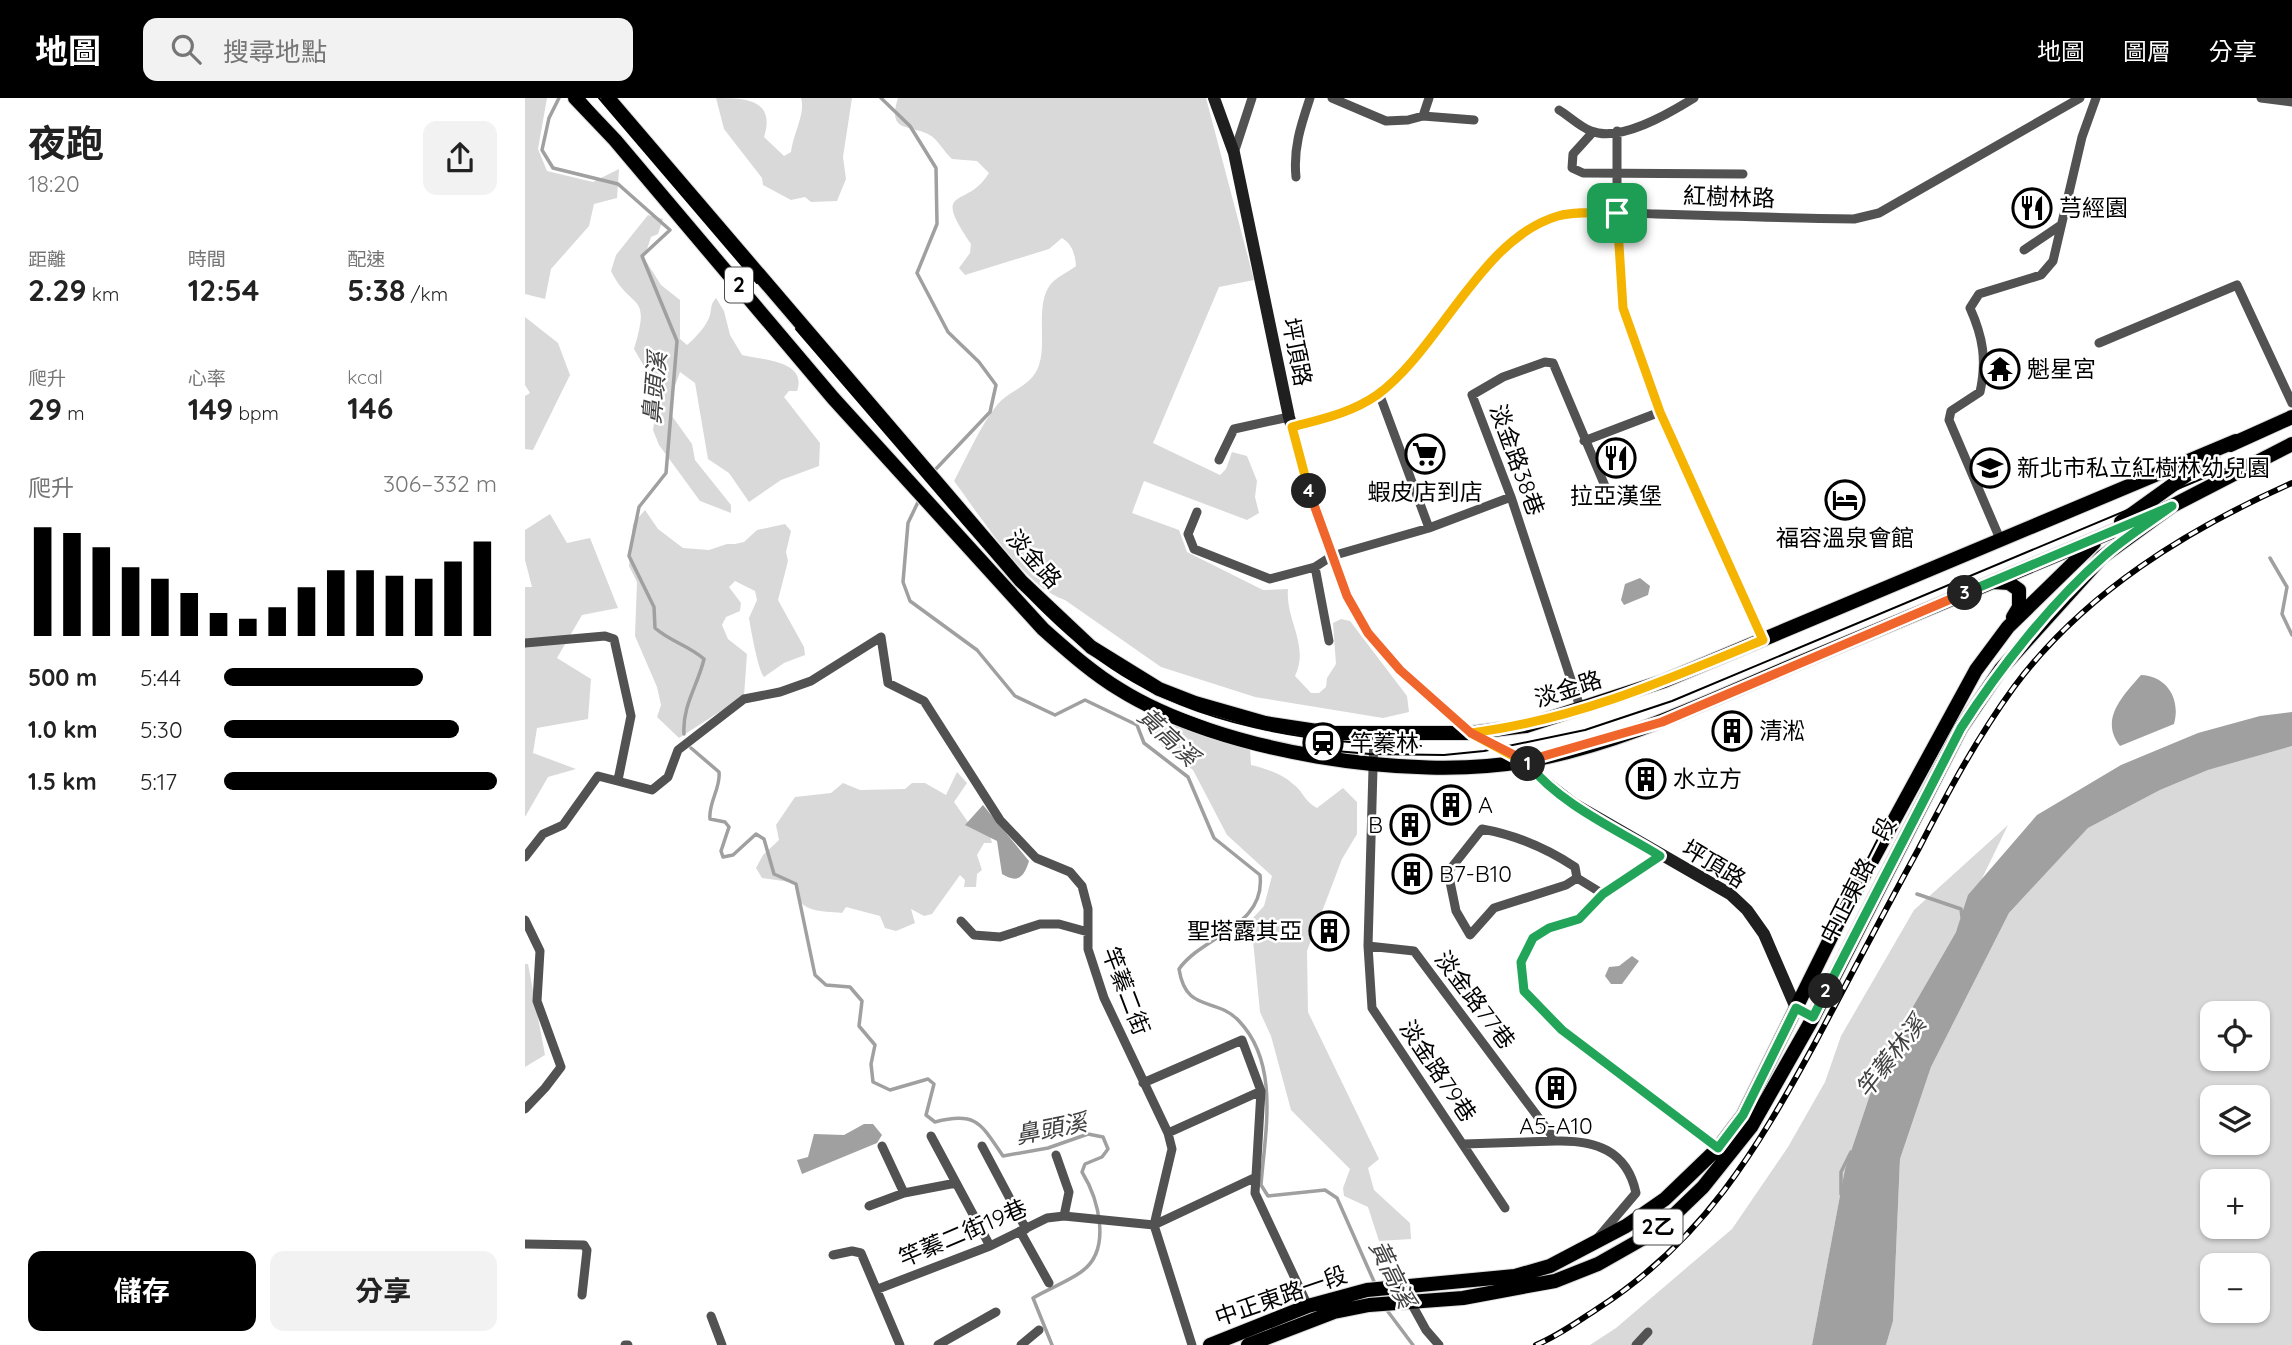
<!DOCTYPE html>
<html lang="zh-TW">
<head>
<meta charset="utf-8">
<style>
	body { margin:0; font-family:Quicksand,"Noto Sans TC",sans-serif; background:#f2f2f2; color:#222; height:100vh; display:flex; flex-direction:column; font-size:26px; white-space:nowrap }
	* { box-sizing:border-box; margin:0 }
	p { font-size:23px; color:#767676 }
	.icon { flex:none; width:38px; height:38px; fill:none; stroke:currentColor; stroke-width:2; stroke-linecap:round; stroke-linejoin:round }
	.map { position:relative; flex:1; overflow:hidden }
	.sheet { display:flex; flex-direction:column; background:#fff; width:525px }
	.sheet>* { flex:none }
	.buttons { position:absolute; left:1675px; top:903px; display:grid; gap:14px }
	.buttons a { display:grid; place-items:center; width:70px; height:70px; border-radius:14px; background:#fff; box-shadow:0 2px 5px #0004; font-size:35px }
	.pin { position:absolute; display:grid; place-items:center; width:60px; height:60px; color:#fff; margin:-30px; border-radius:14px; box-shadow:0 4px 10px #0006 }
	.km { position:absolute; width:35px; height:35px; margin:-18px; border-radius:50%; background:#222; color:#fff; font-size:19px; line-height:35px; text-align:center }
	.round { display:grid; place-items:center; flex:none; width:74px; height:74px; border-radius:14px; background:#f2f2f2 }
	.summary { display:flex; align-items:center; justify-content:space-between; height:119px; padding:0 28px }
	h1 { font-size:38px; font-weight:700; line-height:52px }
	.figures { display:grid; grid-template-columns:repeat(3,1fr); gap:10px; height:119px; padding:7px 28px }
	.figures div { display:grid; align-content:center }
	.figures b { font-size:30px; font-weight:700 }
	.figures small { font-size:19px; font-weight:400 }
	.figures p { font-size:19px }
	.chart { height:196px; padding:14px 28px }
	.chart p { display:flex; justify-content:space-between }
	.chart svg { width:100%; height:126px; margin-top:7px; stroke:#000; stroke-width:6 }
	.action { display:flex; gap:14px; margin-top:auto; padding:14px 28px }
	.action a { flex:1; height:80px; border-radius:14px; background:#000; color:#fff; font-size:28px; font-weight:700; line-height:80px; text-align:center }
	.action a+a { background:#f2f2f2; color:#222 }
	ul { padding:0 28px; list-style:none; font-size:23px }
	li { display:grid; grid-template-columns:112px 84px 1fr; align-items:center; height:52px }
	li i { height:18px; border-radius:9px; background:#000 }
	header { display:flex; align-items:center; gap:42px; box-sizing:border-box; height:98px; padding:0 35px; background:#000; color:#fff }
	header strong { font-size:33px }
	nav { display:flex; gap:38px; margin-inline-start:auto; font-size:24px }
	.search { width:490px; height:63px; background:#f2f2f2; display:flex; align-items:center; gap:18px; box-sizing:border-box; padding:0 24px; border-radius:14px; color:#767676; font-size:26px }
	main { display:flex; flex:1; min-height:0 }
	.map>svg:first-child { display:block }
	.green { fill:#d9d9d9; fill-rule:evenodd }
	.water { fill:#a0a0a0 }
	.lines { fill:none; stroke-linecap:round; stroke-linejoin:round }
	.stream { stroke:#a0a0a0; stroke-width:3.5 }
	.primary-casing { stroke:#dbdbdb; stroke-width:16 }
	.street { stroke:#525252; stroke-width:9 }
	.secondary { stroke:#1f1f1f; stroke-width:12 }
	.primary { stroke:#000; stroke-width:14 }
	.tram { stroke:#000; stroke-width:2 }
	.rail-casing { stroke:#000; stroke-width:6 }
	.rail { stroke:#fff; stroke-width:3.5; stroke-dasharray:10; stroke-linecap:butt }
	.split-1-casing { stroke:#fff; stroke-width:14 }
	.split-2-casing { stroke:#fff; stroke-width:14 }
	.split-3-casing { stroke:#fff; stroke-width:14 }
	.split-4-casing { stroke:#fff; stroke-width:14 }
	.split-5-casing { stroke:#fff; stroke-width:14 }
	.split-1 { stroke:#f5b400; stroke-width:9 }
	.split-2 { stroke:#22a559; stroke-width:9 }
	.split-3 { stroke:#22a559; stroke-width:9 }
	.split-4 { stroke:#f0652b; stroke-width:9 }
	.split-5 { stroke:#f5b400; stroke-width:9 }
	.labels { text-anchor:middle; stroke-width:5; stroke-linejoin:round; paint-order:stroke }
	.shield { fill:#fff; stroke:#4c4c4c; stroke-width:2 }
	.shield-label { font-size:21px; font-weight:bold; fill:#000 }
	.street-label { font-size:23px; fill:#000; stroke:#fff }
	.poi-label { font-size:23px; fill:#000; stroke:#fff; text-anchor:start }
	.water-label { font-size:24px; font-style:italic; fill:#414141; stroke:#fff }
</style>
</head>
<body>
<header>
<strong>地圖</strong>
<div class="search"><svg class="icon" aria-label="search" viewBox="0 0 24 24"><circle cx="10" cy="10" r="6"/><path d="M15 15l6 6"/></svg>搜尋地點</div>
<nav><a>地圖</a><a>圖層</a><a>分享</a></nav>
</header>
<main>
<section class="sheet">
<div class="summary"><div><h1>夜跑</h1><p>18:20</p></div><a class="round"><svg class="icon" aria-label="share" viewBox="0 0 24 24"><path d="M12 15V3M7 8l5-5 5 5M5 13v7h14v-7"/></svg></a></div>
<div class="figures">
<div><p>距離</p><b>2.29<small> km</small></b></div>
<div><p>時間</p><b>12:54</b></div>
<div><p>配速</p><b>5:38<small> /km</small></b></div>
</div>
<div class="figures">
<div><p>爬升</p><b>29<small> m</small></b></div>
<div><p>心率</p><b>149<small> bpm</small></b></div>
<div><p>kcal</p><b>146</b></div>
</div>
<div class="chart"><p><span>爬升</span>306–332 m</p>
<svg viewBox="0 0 160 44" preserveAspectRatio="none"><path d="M5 44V6M15 44V8M25 44V13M35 44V20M45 44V24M55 44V29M65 44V36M75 44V38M85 44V34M95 44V27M105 44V21M115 44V21M125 44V23M135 44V24M145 44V18M155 44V11"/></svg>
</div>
<ul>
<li><b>500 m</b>5:44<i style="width:73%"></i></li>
<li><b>1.0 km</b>5:30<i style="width:86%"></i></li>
<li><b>1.5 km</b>5:17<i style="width:100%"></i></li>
</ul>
<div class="action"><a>儲存</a><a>分享</a></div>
</section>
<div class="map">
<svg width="1767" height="1247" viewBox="0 0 1767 1247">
	<rect width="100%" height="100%" fill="#fff"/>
	<path class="green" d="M0,0H22L13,51L22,73L68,84L94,71L92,100L69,106L64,128L26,171L20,201L0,196Z
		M191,0C220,0 251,1 239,39L259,58L266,54C268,36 281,15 276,0H327L318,59L321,81L312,103L286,104L280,99L266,102L238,87L237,80L199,31Z
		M373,0H681L729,182L694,189L628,345L695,377L701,371L707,354L722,358L732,383L730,399L734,415L722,422L619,383L607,415L654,432L662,454L738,492L763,491C760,522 785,547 770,578L786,595H794L801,589L802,580L811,566L808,525L816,521L825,523L882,598L884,614L858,620L730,599L636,569L540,502C500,490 454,416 429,383C442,359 455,328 472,307C485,291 507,289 514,267C522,244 510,208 525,187C531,179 542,175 551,168C550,156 547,146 537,140L524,151L440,177L434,170L445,155L446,146C405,86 442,112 464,75L452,63L427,61C419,54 412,40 403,36C383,27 362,34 373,0Z
		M123,117L138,121L133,136L126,139L119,160L136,187L155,202V241L162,247C170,240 182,228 185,217C187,209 185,207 191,200L199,213L205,237L217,257C236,262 283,262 272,293H264L259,299L295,345L294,368L256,382L224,404L204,375L183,361L170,285L155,274L148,293L147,318L167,346L170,362L206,407V415L175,403L134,347L128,332L132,305L130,287L109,251C127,192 106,214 86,173L91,157Z
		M0,219L33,245L45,277L8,352L0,351V298L5,295L0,287Z
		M120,412L133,431L158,450L184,452L202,446H210L219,444L232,432L260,426L266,433L261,454L263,463L253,502L279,549L280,557L259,565L239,579C233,572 226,532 224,520L232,502L230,493L210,483L204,489L216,505L215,513L201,519L197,527L203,541L222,556L219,598L154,640L132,619L136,607L132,589L110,538L112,484L104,468L108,426Z
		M25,416L42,445L65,440L93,510L57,517L32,560L66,581L63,621L12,630L8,655L51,671L23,679L0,719V489H7L0,462V432Z
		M625,626L647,627L725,651L726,667C740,670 757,676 768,686C779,694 778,702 792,710L818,690L832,704V736L817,761L782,853L783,914L854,1061L843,1070L849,1092L885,1125L886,1141L854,1143L843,1109L819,1098L818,1090L825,1071L766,1012L746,938L735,914L726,822L739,808L747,778L702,737L668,672L638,650Z
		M1767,648V1247H1361L1368,1223L1375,1061L1406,969L1484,815L1563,730L1635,692L1683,672ZM1687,915H1732V961H1687ZM1687,999H1732V1045H1687ZM1687,1083H1732V1129H1687ZM1687,1167H1732V1213H1687Z
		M432,674L442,685L429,704L445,727L465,738L467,745H459L452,757L457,772L452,776L451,789H439L440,782L435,777L407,816L399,818L386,811L390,825L371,833L360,830L355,818L321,809L317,815C295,813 268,815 272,785L237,780L231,770L238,757L254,742L251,727L270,699L306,695L318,685L335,692L380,691L387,685H400L421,697Z
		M1483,727L1431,834L1356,964L1320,1071L1287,1247H1065L1091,1230L1207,1131L1263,1049L1300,984L1316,938L1389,812Z
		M0,866H3L20,957L0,969Z"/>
	<path class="water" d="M1115,480L1125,488L1123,497L1099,507L1096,502L1100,486Z
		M1616,577C1642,578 1656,601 1649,626L1595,648C1574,621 1598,598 1616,577Z
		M1767,614V648L1683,672L1635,692L1563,730L1484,815L1406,969L1375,1061L1368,1223L1361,1247H1287L1320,1071L1356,964L1431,834L1443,797L1512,717L1596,667L1673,635L1735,618Z
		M458,707L504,763C499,779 493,786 477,776L472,743L440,727Z
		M1107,858L1114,863L1097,886H1086L1080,878L1084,869L1094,868Z
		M339,1026H348L357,1037L352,1045L277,1076L272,1062L283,1059L289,1036L319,1037Z"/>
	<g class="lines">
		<path class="stream" d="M34,0L24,20L17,52L28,70L93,86L145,132L117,158L152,243L141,375L114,409L104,458L129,509L130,530C146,544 163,547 179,561C173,587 157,608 159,636
			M356,0L385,28L411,70L412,126L392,175L423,234L454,264L471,287L465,314L409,373
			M394,402L383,425L378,484L385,503L452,552L490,598L530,617L560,602L612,627L619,645L663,679L689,740L735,777C741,829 678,837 654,871C661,916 691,898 714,923C755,966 740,1034 736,1087L743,1098L800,1092L812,1100L851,1188
			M1745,460L1762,489L1757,516L1767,537
			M166,650L194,674C196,690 183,705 185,721L200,724L204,729L196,753L198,759L208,757L231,736L239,741L249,776L271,786L290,877L301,887L325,889L337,903L334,928L350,947L346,966L348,984L365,992L403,981L409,986L401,1017L410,1024C452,1013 456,1026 478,1058L523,1050L563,1036L578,1039L583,1051L577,1059L560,1066L557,1074C573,1100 588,1152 556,1174C542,1184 523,1191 508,1200L527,1247
			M1392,796L1436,811L1437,819
			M1316,1096V1074L1326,1054
			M861,1211L888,1247"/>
		<g class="primary-casing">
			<path id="primary" d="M50,0L90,42L308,300L518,531C542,552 566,574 594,591C694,654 886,684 1002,663C1098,646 1187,601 1276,564C1400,512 1524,461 1647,408
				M83,0L496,483L566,549L634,591L670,605L740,625L805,635H945L1001,628L1139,583L1711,343
				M1705,347L1767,319
				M1596,424L1688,358
				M1469,484L1484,485L1494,492V509L1488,519
				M685,1247L783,1208L842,1192L990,1178L1025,1168L1101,1128L1140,1101L1193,1050L1218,1017L1313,825L1451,572L1483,529L1569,445
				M723,1247L809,1214L844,1207L938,1200L1030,1183L1073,1166L1117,1141L1151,1115L1178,1089L1226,1029L1288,920L1436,630L1476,571L1577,459L1647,408L1767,346"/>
		</g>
		<path class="street" d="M807,0L861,23L883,22L898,18L949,22
			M1736,0L1767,4
			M1034,12C1044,18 1055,29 1066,33C1095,45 1145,15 1169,0
			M898,18L904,0
			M1092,33V115L1098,210L1135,314L1238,542
			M1068,34L1048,56L1047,70L1058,75L1218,76
			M709,55L727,0
			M771,79C768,50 776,27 785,0
			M1499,152L1536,127
			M1574,245L1712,187L1767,305
			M854,295L904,430
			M767,329C796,321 826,315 851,297C921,249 946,150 1031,119C1060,108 1101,115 1131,116C1197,118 1263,120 1329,121L1354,115L1555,0
			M1059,343L1135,314
			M694,362L709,331L764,319
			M672,414L663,436L669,451L745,481L790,469L807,458L904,430L986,399
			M1475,441L1424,322L1426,313L1455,294C1462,262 1458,239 1445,210L1454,196L1516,177L1528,163L1557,39L1571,0
			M790,469L804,543
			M0,545L80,538L89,541L106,618L93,682
			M1056,612L986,399L947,297L978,279L1020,264L1028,265L1080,388
			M849,635L843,848L889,853L1031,1043C1070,1042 1102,1052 1111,1095L1071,1142
			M1135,758L1078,796L1054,821L1024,830L1008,840L996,864L999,893L1036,932L1193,1050
			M0,759L18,736L38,727L73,678L127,692L143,679L153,652L219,601L255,594L286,583L356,539L363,585L399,603L475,722L511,760L545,774L557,788L563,811V851L579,900L643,1035L647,1051L629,1127L667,1247
			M1052,780L1041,787L969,810L945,837L931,813L923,774L957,731C991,737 1021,750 1050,769L1052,780L1078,796
			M0,822L15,853L12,903L36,969L20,990L0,1011
			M436,823L449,837L475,839L515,826H534L563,834
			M843,848L847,910L980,1110
			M618,985L717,942L736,993L730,1095L783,1208
			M643,1035L736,993
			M406,1038L465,1148
			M939,1046L1031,1043
			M357,1048L379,1095
			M457,1048L501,1131
			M531,1057L544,1094L539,1118
			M344,1108L379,1095L431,1085
			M495,1133L524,1185
			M0,1146L59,1147L62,1152L57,1197
			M308,1157L327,1153L336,1155L375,1247
			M353,1191L465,1148L522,1120L539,1118L629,1127L729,1080
			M885,1203L901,1232L914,1247
			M186,1218L197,1247
			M100,1247H103
			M413,1247L471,1214
			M496,1247L514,1232
			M1111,1247L1123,1234"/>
		<path class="secondary" d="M689,0L709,55L764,319L784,391L822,498L843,535L875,572L945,635L1001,663L1014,679L1049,706L1205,796L1222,812L1239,836L1271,910L1288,920"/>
		<use href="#primary" class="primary"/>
		<path class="tram" d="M59,0L505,523L530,547L569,577L621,603L725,641L765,649L845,656L919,657L959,653L1060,632L1147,603L1767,343
			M74,0L232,185
			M271,231C323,291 375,351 426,411C482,475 535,542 609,584C692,632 801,646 896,648"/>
		<g class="rail-casing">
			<path id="rail" d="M1011,1247C1033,1238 1052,1224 1072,1211C1178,1143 1231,1053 1290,945C1324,881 1358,816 1393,752C1422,696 1451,641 1489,589C1559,495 1661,432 1767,385"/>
		</g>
		<use href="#rail" class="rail"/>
	</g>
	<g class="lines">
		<g class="split-1-casing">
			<path id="split-1" d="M1003,666L946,635C1050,622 1142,582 1238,542L1135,314L1098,210L1092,115"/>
		</g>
		<g class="split-2-casing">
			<path id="split-2" d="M1003,666C1036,707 1091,731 1135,758L1078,796L1054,821L1024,830L1008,840L996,864L999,893L1037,932L1193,1050L1218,1017L1271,910L1288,919L1301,893"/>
		</g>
		<g class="split-3-casing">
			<path id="split-3" d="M1301,893L1436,630C1474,571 1525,506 1578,459C1599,440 1624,425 1647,408L1440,495"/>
		</g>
		<g class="split-4-casing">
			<path id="split-4" d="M784,393L822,498L843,535L875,572L946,635L1001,663L1137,624L1440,495"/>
		</g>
		<g class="split-5-casing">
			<path id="split-5" d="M784,393L767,329C797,321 826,315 852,297C915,251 956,140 1033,118C1051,113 1073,115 1092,115"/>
		</g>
		<use href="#split-1" class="split-1"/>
		<use href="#split-2" class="split-2"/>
		<use href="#split-3" class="split-3"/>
		<use href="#split-4" class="split-4"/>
		<use href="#split-5" class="split-5"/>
	</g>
	<defs>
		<g id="restaurant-ring" transform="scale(2.0125)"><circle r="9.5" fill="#fff" stroke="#000" stroke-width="1.5"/><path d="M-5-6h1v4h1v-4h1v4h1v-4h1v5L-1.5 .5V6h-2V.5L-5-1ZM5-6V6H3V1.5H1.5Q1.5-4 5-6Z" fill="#000"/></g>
		<g id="temple-ring" transform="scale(2.0125)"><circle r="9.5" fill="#fff" stroke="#000" stroke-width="1.5"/><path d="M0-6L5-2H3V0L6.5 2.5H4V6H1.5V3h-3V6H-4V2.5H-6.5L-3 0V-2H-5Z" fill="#000"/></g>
		<g id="supermarket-ring" transform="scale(2.0125)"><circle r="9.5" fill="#fff" stroke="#000" stroke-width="1.5"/><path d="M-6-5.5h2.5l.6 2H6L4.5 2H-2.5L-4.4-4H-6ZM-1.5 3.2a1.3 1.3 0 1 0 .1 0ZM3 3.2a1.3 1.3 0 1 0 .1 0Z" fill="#000"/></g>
		<g id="school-ring" transform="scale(2.0125)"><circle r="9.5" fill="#fff" stroke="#000" stroke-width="1.5"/><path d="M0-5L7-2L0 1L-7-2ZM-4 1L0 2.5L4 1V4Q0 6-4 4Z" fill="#000"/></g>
		<g id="hotel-ring" transform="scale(2.0125)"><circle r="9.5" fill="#fff" stroke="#000" stroke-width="1.5"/><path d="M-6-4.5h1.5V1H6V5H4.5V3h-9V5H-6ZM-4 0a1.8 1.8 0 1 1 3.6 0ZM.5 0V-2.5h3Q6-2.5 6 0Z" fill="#000"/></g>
		<g id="building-ring" transform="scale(2.0125)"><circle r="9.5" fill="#fff" stroke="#000" stroke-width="1.5"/><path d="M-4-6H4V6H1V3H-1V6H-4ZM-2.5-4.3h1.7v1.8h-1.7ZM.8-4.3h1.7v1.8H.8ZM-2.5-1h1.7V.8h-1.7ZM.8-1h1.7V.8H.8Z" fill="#000"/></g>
		<g id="station-ring" transform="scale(2.0125)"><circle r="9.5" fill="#fff" stroke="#000" stroke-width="1.5"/><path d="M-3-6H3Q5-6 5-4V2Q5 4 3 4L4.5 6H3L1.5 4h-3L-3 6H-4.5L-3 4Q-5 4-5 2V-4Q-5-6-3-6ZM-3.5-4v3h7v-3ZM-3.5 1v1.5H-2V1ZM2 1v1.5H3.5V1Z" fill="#000"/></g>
	</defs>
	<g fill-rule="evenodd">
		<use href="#restaurant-ring" x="1507" y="110"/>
		<use href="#temple-ring" x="1475" y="271"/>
		<use href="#supermarket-ring" x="900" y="356"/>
		<use href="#restaurant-ring" x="1091" y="360"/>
		<use href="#school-ring" x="1465" y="370"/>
		<use href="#hotel-ring" x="1320" y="402"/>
		<use href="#building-ring" x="1207" y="633"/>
		<use href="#station-ring" x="798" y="645"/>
		<use href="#building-ring" x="1121" y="681"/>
		<use href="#building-ring" x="926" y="707"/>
		<use href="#building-ring" x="885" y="727"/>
		<use href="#building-ring" x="887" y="776"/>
		<use href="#building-ring" x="804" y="833"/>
		<use href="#building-ring" x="1031" y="990"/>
	</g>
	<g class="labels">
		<g class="shield">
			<rect x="200" y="169.5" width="28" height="35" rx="5"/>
			<rect x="1108.5" y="1111.5" width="49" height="35" rx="5"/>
		</g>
		<g class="shield-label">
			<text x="214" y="194">2</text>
			<text x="1133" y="1136">2乙</text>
		</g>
		<g class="street-label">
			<text transform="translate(1204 99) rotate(2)" y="8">紅樹林路</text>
			<text transform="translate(772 254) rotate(79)" y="8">坪頂路</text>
			<text transform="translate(992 362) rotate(70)" y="8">淡金路38巷</text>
			<text transform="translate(509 461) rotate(48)" y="8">淡金路</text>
			<text transform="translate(1043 591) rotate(-18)" y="8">淡金路</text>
			<text transform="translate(1189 766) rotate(31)" y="8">坪頂路</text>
			<text transform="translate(1333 782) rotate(-63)" y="8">中正東路一段</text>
			<text transform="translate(601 893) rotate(69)" y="8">竿蓁二街</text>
			<text transform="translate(950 902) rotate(53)" y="8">淡金路77巷</text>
			<text transform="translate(913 973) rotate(56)" y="8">淡金路79巷</text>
			<text transform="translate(438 1135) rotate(-23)" y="8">竿蓁二街19巷</text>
			<text transform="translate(756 1198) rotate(-19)" y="8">中正東路一段</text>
		</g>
		<g class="poi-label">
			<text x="1534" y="118">芎經園</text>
			<text x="1502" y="279">魁星宮</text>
			<text x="1492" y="378">新北市私立紅樹林幼兒園</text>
			<text x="900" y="402" text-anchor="middle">蝦皮店到店</text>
			<text x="1091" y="406" text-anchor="middle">拉亞漢堡</text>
			<text x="1320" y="448" text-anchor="middle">福容溫泉會館</text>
			<text x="1234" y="641">清淞</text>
			<text x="825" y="653">竿蓁林</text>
			<text x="1148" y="689">水立方</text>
			<text x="953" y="715">A</text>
			<text x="858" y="735" text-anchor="end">B</text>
			<text x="914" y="784">B7-B10</text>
			<text x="777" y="841" text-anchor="end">聖塔露其亞</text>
			<text x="1031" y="1036" text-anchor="middle">A5-A10</text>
		</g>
		<g class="water-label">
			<text transform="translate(130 290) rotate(-85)" y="8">鼻頭溪</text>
			<text transform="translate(643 639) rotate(43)" y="8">黃高溪</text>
			<text transform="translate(1366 959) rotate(-52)" y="8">竿蓁林溪</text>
			<text transform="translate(526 1031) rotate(-11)" y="8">鼻頭溪</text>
			<text transform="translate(867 1176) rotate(64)" y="8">黃高溪</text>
		</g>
	</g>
</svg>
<div class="buttons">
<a><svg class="icon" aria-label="locate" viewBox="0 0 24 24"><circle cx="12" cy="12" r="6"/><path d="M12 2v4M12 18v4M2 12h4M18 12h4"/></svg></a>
<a><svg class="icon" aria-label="layers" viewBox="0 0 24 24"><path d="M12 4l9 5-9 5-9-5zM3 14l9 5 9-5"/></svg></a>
<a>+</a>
<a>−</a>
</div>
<div class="pin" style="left:1092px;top:115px;background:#1e9e55"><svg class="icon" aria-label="arrive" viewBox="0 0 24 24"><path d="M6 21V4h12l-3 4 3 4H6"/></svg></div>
<b class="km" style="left:1003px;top:666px">1</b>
<b class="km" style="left:1301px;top:893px">2</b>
<b class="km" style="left:1440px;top:495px">3</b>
<b class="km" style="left:784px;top:393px">4</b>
</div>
</main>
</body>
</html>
